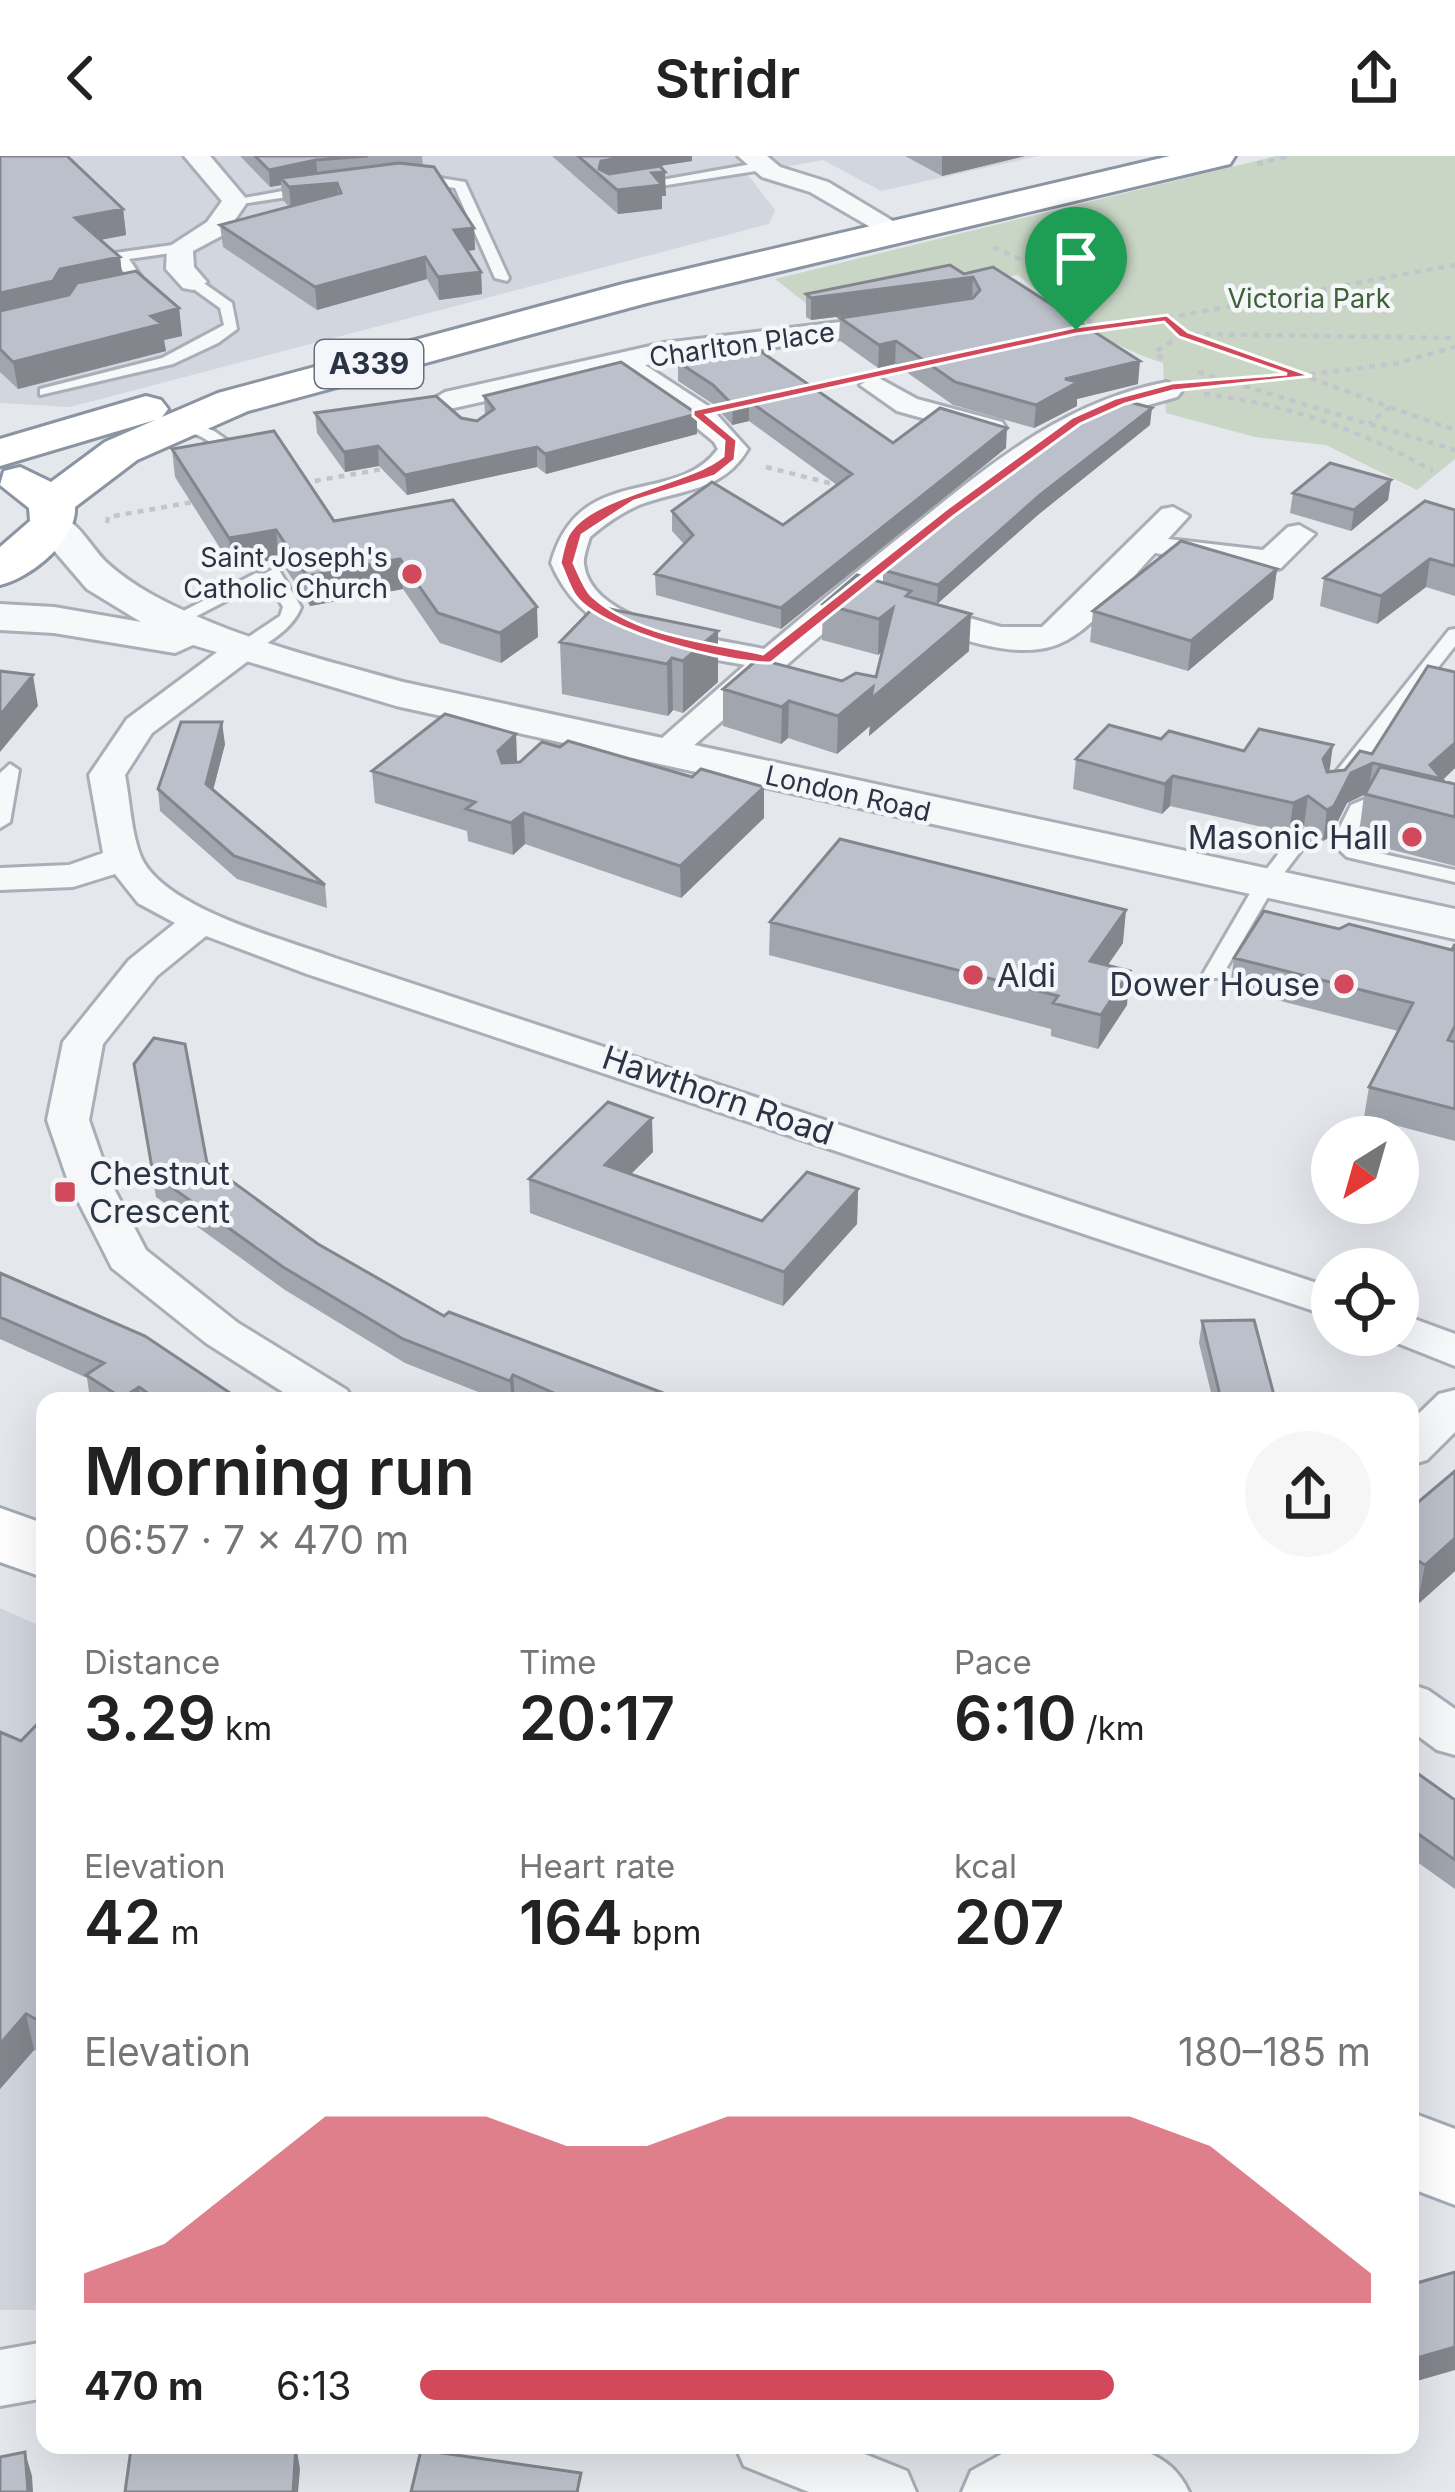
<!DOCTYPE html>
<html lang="en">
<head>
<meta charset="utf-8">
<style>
	body { margin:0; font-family:Inter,sans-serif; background:#f6f6f6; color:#222; height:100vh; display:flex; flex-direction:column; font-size:45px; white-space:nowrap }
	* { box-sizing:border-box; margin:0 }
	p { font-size:39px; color:#767676 }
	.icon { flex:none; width:66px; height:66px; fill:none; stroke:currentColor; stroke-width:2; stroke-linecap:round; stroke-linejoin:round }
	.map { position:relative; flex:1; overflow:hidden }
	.side { position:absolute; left:36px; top:1236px; width:1383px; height:1062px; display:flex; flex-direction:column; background:#fff; border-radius:24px; box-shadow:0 12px 48px #0002 }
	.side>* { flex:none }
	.needle { width:78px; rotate:217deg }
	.buttons { position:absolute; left:1311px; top:960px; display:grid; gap:24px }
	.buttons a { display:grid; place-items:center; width:108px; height:108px; border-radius:50%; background:#fff; box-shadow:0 12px 48px #0002; font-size:60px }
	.pin { position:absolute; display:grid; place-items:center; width:102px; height:102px; color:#fff; margin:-123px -51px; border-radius:50% 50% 50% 0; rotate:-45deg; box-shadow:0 0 12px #0007 }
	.pin .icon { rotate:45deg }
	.round { display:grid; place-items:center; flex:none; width:126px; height:126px; border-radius:63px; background:#f6f6f6 }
	.headline { display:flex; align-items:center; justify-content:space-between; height:204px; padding:0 48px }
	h1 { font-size:66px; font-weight:600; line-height:90px }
	.figures { display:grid; grid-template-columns:repeat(3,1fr); gap:18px; height:204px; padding:12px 48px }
	.figures div { display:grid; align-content:center }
	.figures b { font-size:60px; font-weight:600 }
	.figures small { font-size:33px; font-weight:400 }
	.figures p { font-size:33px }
	.chart { height:336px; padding:24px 48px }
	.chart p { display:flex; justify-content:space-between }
	.chart svg { width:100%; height:216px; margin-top:12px; fill:#d1495b; opacity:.7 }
	ul { padding:0 48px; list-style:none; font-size:39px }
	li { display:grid; grid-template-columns:192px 144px 1fr; align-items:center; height:90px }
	li i { height:30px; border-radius:15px; background:#d1495b }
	header { display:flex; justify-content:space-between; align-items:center; height:156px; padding:0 48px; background:#fff; font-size:54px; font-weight:600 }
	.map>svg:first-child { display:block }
	.built { fill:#d2d6de }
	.green { fill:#c9d6c5 }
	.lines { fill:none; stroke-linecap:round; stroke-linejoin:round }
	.service-casing { stroke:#a9aeb7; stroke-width:6 }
	.minor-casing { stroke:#a9aeb7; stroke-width:6 }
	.tertiary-casing { stroke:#a9aeb7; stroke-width:6 }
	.primary-casing { stroke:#a3abb8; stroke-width:6 }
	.trunk-casing { stroke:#8b94a3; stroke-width:6 }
	.path { stroke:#c2c5cb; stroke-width:4.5; stroke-dasharray:6 6; stroke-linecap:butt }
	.service { fill:#f7f8fa; fill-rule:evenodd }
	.minor { fill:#f7f8fa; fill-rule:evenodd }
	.tertiary { fill:#f7f8fa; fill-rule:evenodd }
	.primary { fill:#fff; fill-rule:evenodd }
	.trunk { fill:#fff; fill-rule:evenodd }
	.wall { fill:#a1a5ae }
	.shaded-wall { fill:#83868d }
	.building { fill:#bbc0ca; stroke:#83868d; stroke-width:3 }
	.route { fill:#d1495b; stroke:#fff; stroke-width:3; fill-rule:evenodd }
	.poi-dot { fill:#d1495b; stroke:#f4f6f9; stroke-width:4.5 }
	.labels { text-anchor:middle; stroke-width:9; stroke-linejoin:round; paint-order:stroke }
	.far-park-label { font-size:27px; fill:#3f6138; stroke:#f4f6f9 }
	.far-street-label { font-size:27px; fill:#2b3445; stroke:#f4f6f9 }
	.far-poi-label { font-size:27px; fill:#2b3445; stroke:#f4f6f9; text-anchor:end }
	.shield { fill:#f4f6f9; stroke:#676e7b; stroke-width:3 }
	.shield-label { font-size:30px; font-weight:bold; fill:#2b3445 }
	.poi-label { font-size:33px; fill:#2b3445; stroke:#f4f6f9; text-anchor:end }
	.street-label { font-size:33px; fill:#2b3445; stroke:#f4f6f9 }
</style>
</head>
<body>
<header><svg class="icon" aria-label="back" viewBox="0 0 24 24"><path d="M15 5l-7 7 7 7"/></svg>Stridr<svg class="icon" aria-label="share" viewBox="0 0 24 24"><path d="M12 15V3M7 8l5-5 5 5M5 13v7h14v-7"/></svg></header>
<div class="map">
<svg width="1455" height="2336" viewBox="0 0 1455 2336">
	<rect width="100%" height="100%" fill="#e4e7ec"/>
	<path class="built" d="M0,0H1038L881,35L823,4L747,18L775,54L769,68L70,251L0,247Z
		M0,1452L45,1472V2154H0Z"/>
	<path class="green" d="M1276,0H1455V303L1417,334L1326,289L1255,281L1166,257L1163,207C1101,186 1068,161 1018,119L807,148L775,123Z"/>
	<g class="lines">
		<g class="service-casing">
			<path id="service" d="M763,6L770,10L768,13L635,34L628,30Z
				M409,17L465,26L509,122L507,125L495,122L455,32L404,24L402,21Z
				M315,29L320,30V36L235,49L228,45Z
				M180,88L185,89V95L129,103L149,133L125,138V132L133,130L113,100L115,97Z
				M188,123H198L232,147L237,173L218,187L173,208L40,239V233L162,202L224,169L220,152L188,129Z
				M178,261L214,275L247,298L233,301L202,281L172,269L170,266Z
				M273,413L279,414L301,451C294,472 260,497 238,496V488L280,460L283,451L264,418Z
				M256,417L262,418V426L166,476L160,477L151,472Z
				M1455,473V490L1341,635H1327V627L1449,474Z
				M10,608L19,614L10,666L0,672V617Z
				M1370,641L1455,662V674L1372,653L1366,657L1352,686L1361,693L1455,714V726L1347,701L1332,687L1351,649Z
				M1302,674L1312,680L1275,729L1223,818L1220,822H1206L1203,818L1256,727L1295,676Z"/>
		</g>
		<g class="minor-casing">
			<path id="minor" d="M184,0H210L248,45L225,78L193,95L194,111L207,126L193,134L183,132L166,113L167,92L207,66L222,45Z
				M738,0H767L780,11L828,26L913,77L900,85L891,83L810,36L762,21Z
				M899,159L909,161L913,167L909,173L645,209L711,252L748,293C723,336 681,333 639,349C621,357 605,368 590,381C588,388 583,401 584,408C591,469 717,483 764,493C816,449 868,406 921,364C998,302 1068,245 1167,226L1182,235L1177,241L1112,259L1023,313L842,461L677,604H653L647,597L653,590L745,509C667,494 585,488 551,407C579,305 675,352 718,293L714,286L674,253L615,216L445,254L430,245L445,236L664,187Z
				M875,220L917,243L1002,266L1006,272L991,281L897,255L860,229Z
				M1173,351L1189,360L1168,383L1263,394L1288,371L1299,369L1315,378L1281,412L1270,415L1155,397C1129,424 1100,466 1067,484C1019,511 949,477 901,463L897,456L913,446L1001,471H1042L1162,353Z
				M244,482L256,485L261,492L256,499L152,577L125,619C130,644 131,677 141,701C164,753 284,783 335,802L1332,1132V1161L307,818L206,780L157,820L103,888L89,964L110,1025L146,1094L238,1167L347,1234L354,1245H297L206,1187L112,1112L68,1025L47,964L63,886L129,804L175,767L138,747L115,718L73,731L0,734V712L69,709L103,697L89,619L127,563L232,485Z
				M1398,1157L1455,1178V1210L1382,1181L1398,1179Z
				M1455,1234V1276L1427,1304L1410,1309V1266L1439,1238Z
				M1410,1528L1428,1534L1455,1553V1599L1437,1594L1410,1574Z
				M45,2186V2242L0,2250V2194Z
				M735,2289H842L907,2315L916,2336H809L744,2310Z
				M1018,2289C1076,2289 1161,2272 1189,2336H962L971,2315Z"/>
		</g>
		<g class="tertiary-casing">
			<path id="tertiary" d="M53,357C78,363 88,388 106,406C119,418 135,429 151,438C229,481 318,502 403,526L1455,753V783L396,550L193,489L175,497L54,477L0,474V448L54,451L141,466L87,433L39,377L33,369L39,361Z"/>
		</g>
		<g class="primary-casing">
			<path id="primary" d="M0,1352L45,1368V1422L0,1406Z
				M1410,1956L1455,1973V2049L1410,2032Z"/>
		</g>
		<g class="trunk-casing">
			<path id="trunk" d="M1170,0H1235L1230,8L647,147L248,255L137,304L75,351C77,384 31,422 0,429V391L30,365L29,352L0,329L4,315L20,311L51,326L105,286L155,264L0,310V283L146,240L161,244L168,253L162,261L218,237L623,128Z"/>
		</g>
		<path class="path" d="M1257,8L1289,0
			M993,91L1056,119L1052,137L1074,158L1101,170
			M1167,162L1455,109
			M1080,174L1167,162L1184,178L1455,182
			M1198,181L1390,251L1369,268
			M1162,203L1155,196L1184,178
			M1198,216L1455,294
			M1238,227L1394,208L1455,191
			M804,234L842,226
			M1204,238C1287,248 1361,274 1433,315
			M1390,251L1455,274
			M766,311L845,331
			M303,327L389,312
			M107,367L108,361L199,345"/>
		<use href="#service" class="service"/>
		<use href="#minor" class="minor"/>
		<use href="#tertiary" class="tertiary"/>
		<use href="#primary" class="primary"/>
		<use href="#trunk" class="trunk"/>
	</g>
	<path class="wall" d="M0,0L123,53L126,79L100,84L120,101L122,118L179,152L182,180L164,184L166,195L18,233L0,216Z
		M240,0H422L423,10L474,72L475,94L468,95L481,116L482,138L439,144L427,123L317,154L223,91L220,69L289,51L283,44L281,29L270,31Z
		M552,0H692V5L647,12L666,40H662V53L618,58Z
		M905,0H1025L942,20Z
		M993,111L1138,228L1077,243V250L1034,272L953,249L895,208L878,212L839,184L840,162L892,154L811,164L806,161V138L964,118Z
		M678,206L893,287L1006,292L781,473L656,439L655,418L684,388L672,375V355L783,369L837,329L749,265L732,269L713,248L678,225Z
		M484,240L697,278L546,318L537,311L407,339L379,310L345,316L317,277L315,257L461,262L477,265L485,260Z
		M1150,269L1039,358L937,448L911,441L969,495L869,580L870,570L837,598L788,582L781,588L723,570V533L876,521L882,496L878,499L822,484L823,448L883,427V414Z
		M172,293L334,365L538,481L501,507L440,487L403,433L310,450L279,403L232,411L175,321Z
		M1391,324L1388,344L1351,375L1290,357L1293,337Z
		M1455,354V440L1426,431L1377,468L1320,450L1324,422Z
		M1277,413L1273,443L1188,515L1090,486L1093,455Z
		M718,475V526L683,557L673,554L668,560L562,538L560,486Z
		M1455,516V612L1442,625L1455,628V710L1358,685L1364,639L1347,647L1330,681L1323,685L1304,670L1289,677L1170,650L1162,658L1073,633L1076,603L1161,583L1329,615L1345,614L1372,598Z
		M516,578L517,606L692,621L764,631V662L681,742L525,688L513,699L468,685L467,675L375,647L372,615Z
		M225,588L213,634L325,729L327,752L237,723L160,655L158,633Z
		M770,766L1123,787L1107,810L1127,849L1098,893L1051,880V873L769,799Z
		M1339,773L1452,794L1455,788V985L1364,961L1369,931L1398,875L1230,832L1234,802Z
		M134,908L207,1007L318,1088L444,1160L671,1240L690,1245H518L515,1243L501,1245L405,1207L285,1134L156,1041Z
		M653,996L631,1018L762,1065L858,1033L857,1068L783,1150L530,1057L529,1023Z
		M0,1117L242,1245H93L90,1243L87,1222L0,1183Z
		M1202,1165L1275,1245H1213L1199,1187Z
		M1455,1315V1415L1417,1449L1410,1444V1353Z
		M45,1560V1900L34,1894L0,1933V1576L21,1585Z
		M1410,1612L1455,1644V1733L1410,1701Z"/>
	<path class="shaded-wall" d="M630,0H692V5L599,19L601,5Z
		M942,0H1025L942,20Z
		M316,4L318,22H281V29L270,31L269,14Z
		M665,16L666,40H662V53L618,58L617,34L652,17Z
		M337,27L339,49L291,53L289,31Z
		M123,53L126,79L79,88L75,62Z
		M474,72L475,94L455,96L454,74Z
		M120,101L123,127L0,165V137L60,113Z
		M425,101L427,123L317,154L315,131Z
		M481,116L482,138L439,144L438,121Z
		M973,121L972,144L811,164V142Z
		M179,152L182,180L164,184L166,195L18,233L13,206L151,160Z
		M896,185L895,208L878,212L879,189Z
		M1140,205L1138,228L1077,243V250L1034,272L1036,249L1065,223Z
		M749,245V265L732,269L733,249Z
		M1152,252L1150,269L1039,358L937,448L938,429L1040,339Z
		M697,258V278L546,318L545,298Z
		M1007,272L1006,292L781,473V452Z
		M378,290L379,310L345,316L344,296Z
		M537,291V311L407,339L405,319Z
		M1391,324L1388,344L1351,375L1354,354Z
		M276,374L279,403L232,411L229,382Z
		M400,403L403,433L310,450L307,420Z
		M1430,403L1426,431L1377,468L1381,440Z
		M1277,413L1273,443L1188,515L1191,485Z
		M537,451L538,481L501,507L500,477Z
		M893,452L891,488L878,499L879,463Z
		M971,458L969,495L869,580L870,570L837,598L838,560L873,531Z
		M718,475V526L683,557V505Z
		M672,502L673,554L668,560L667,508Z
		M33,519L38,550L0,596V559Z
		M789,545L788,582L781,588L782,551Z
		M222,566L225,588L209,650L206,628Z
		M516,578L517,609L500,626L498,595Z
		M1455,587V612L1442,624L1430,609Z
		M1333,589L1329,619L1323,603Z
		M1373,607L1368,637L1347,647L1330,681L1323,685L1327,654L1351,617Z
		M1173,620L1170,650L1162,658L1165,628Z
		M764,631V662L681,742L680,710Z
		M1308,640L1304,670L1289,677L1293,647Z
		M524,657L525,688L513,699L511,667Z
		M1126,754L1123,787L1087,839L1090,805Z
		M1130,815L1127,849L1098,893L1101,859Z
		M652,962L653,996L606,1043L605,1009Z
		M858,1033L857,1068L783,1150L784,1116Z
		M513,1219L515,1243L512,1245L510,1225Z
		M139,1231L141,1245H122V1242Z
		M1455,1382V1415L1417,1449L1425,1409Z
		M26,1858L34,1894L0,1933V1888Z
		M1455,2191V2214L1410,2227V2204Z
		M296,2289L300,2313L298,2336H293Z
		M25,2296L32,2320L33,2336H28Z"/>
	<path class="building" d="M0,0H67L123,53L75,62L120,101L60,113L53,125L0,137Z
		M255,0H368L316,4L269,14Z
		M578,0H630L601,5L599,13L609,18L660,10L665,16L652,17L662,29L617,34Z
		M399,7L434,11L474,72L454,74L481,116L438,121L425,101L315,131L220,69L341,37L337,27L289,31L281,22Z
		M950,109L964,118L993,111L1140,205L1065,223L1078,226L1036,249L955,226L896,185L879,189L840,162L973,142L980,134L973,121L811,142L806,138Z
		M136,115L179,152L151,160L162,168L13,206L0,193V155L69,139L77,127Z
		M750,188L893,287L940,252L1007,272L781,452L655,418L693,379L672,355L712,326L783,369L852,318L749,245L733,249L713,229L678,206Z
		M621,206L697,258L545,298L537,291L405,319L378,290L344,296L315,257L436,240L461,262L477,265L494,253L484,240Z
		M1122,244L1152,252L1040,339L938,429L883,414L1056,278Z
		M274,275L334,365L453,344L537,451L500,477L438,457L400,403L307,420L276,374L229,382L172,293Z
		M1330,307L1391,324L1354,354L1293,337Z
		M1425,345L1455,354V410L1430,403L1381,440L1324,422Z
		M1181,385L1277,413L1191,485L1093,455Z
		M857,419L911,435L906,440L971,458L871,543L873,531L838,560L789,545L782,551L723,533L758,503L842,525L856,517L876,521L893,452L879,463L823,448Z
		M595,450L718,475L683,505L672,502L667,508L560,486Z
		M1428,510L1455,516V587L1430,609L1442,623L1373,607L1351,617L1334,650L1327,654L1308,640L1293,647L1173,620L1165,628L1076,603L1109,569L1161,583L1169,575L1244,595L1259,573L1333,589L1323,603L1327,616L1345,614L1360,595L1372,598Z
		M0,515L33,519L0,559Z
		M445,558L516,578L498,595L502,607L520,606L542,586L560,591L568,585L692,621L701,613L764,631L680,710L524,657L511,667L466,653L475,646L372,615Z
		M181,566H222L206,628L325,729L234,700L158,633Z
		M1380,611L1455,628V661L1365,638Z
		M840,683L1126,754L1090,805L1130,815L1101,859L1053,847L1058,840L770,766Z
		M1264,755L1339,773L1349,768L1452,794L1455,788V870L1448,884L1455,886V953L1369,931L1413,847L1234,802Z
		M154,882L185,888L207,1007L318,1088L444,1160L449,1156L671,1240L690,1245H572L513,1219L510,1225L403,1183L283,1111L153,1018L134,908Z
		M608,946L652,962L605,1009L762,1065L807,1016L858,1033L784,1116L529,1023Z
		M0,1117L145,1180L242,1245H159L139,1231L122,1242L86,1219L104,1207L0,1161Z
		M1254,1164L1275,1243L1274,1245H1214L1219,1235L1202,1165Z
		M1455,1315V1382L1425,1409L1410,1400V1353Z
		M45,1560V1868L26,1858L0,1888V1576L21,1585Z
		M1410,1612L1455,1644V1704L1410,1672Z
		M1455,2116V2191L1410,2204V2129Z
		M296,2289L293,2336H125L131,2293Z
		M421,2294L581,2317L577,2336H579H411Z
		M25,2296L28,2336H0V2301Z"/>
	<path class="route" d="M1167,159L1188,176L1312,220L1173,235L1125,248L1080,268L954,360L771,507C729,508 603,476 576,441C569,432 565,417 560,407C562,398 564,386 568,379C590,339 688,329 723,300L724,285L693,260V254L1076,171ZM1164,166L1179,181L1287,218L1172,227L1116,242L1071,262L945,354L763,498C709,486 635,480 592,440C584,432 579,417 574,407L582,379L634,345L715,320L735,304L737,284L707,259L1076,178Z"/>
	<g class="poi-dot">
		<circle cx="412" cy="418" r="12"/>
		<circle cx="1412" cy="681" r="12"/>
		<circle cx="973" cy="819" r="12"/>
		<circle cx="1344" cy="828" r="12"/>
		<rect x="53" y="1024" width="24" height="24" rx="6"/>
	</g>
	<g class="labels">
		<g class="far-park-label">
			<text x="1309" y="152">Victoria Park</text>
		</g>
		<g class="far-street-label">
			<text transform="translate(742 189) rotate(-8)" y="9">Charlton Place</text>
			<text transform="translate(848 638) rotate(13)" y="9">London Road</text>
		</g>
		<g class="far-poi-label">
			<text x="388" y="411">Saint Joseph's<tspan x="388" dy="31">Catholic Church</tspan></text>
		</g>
		<rect class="shield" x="315" y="184" width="108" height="48" rx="9"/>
		<g class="shield-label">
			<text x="369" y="218">A339</text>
		</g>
		<g class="poi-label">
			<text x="1388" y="693">Masonic Hall</text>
			<text x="997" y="831" text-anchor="start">Aldi</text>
			<text x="1320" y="840">Dower House</text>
			<text x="89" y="1029" text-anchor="start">Chestnut<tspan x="89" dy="38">Crescent</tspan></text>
		</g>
		<g class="street-label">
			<text transform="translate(718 939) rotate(19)" y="12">Hawthorn Road</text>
		</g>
	</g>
</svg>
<div class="buttons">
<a><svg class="needle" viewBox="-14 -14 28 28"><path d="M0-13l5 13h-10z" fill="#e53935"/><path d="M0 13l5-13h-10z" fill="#767676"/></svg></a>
<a><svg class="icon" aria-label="locate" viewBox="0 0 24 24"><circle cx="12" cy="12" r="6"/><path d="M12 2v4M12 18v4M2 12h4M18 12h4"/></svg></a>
</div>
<div class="pin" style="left:1076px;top:174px;background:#1e9e55"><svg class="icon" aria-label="arrive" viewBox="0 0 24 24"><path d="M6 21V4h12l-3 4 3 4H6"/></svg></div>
<section class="side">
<div class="headline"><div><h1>Morning run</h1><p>06:57 · 7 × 470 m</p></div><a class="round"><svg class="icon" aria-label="share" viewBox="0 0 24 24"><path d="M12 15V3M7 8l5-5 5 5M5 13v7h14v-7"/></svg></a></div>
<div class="figures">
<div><p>Distance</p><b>3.29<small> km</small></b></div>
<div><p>Time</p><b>20:17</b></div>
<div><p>Pace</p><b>6:10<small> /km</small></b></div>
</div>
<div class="figures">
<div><p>Elevation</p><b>42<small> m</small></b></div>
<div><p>Heart rate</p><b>164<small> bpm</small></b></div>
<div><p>kcal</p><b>207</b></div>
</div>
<div class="chart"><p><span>Elevation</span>180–185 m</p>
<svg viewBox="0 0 160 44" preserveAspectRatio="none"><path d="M0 44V38L10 32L20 19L30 6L40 6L50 6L60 12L70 12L80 6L90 6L100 6L110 6L120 6L130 6L140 12L150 25L160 38V44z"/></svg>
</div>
<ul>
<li><b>470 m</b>6:13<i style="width:73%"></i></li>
</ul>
</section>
</div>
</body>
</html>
